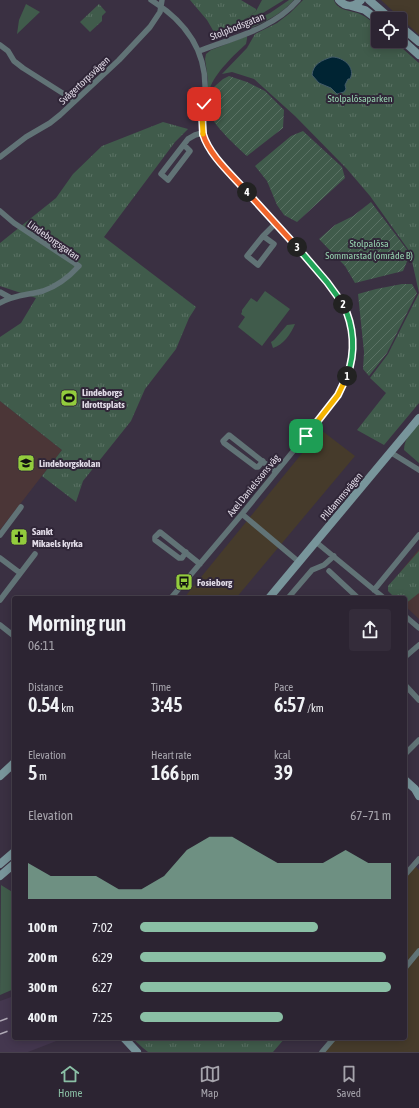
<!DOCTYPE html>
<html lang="en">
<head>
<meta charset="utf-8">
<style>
	body { margin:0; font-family:"Asap Condensed",sans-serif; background:#342c3a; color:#f1f3f6; height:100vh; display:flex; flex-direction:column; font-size:15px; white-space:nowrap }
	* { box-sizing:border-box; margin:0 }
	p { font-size:13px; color:#a6a4ac }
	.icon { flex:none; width:22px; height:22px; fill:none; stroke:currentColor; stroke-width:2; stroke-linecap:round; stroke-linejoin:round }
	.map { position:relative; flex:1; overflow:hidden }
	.details { position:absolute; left:12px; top:596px; width:395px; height:444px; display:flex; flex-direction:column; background:#2c2432; border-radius:4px; box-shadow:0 2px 10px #0003,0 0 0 1px #48414d }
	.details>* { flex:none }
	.tools { position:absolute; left:371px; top:12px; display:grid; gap:8px }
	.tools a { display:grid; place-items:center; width:36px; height:36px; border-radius:4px; background:#2c2432; box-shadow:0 2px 10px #0003,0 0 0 1px #48414d; font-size:20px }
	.pin { position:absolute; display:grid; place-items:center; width:34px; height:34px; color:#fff; margin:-17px; border-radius:8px; box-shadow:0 2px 6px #0006 }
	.km { position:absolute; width:20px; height:20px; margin:-10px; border-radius:50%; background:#222; color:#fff; font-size:11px; line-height:20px; text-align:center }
	.round { display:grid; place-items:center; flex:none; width:42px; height:42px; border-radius:4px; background:#342c3a }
	.head { display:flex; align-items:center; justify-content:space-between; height:68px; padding:0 16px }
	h1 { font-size:22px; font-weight:600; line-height:30px }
	.figures { display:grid; grid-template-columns:repeat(3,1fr); gap:6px; height:68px; padding:4px 16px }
	.figures div { display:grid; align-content:center }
	.figures b { font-size:20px; font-weight:600 }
	.figures small { font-size:11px; font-weight:400 }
	.figures p { font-size:11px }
	.chart { height:112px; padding:8px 16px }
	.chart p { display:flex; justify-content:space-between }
	.chart svg { width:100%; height:72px; margin-top:4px; fill:#8abfa5; opacity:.7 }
	ul { padding:0 16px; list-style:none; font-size:13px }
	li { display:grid; grid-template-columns:64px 48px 1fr; align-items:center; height:30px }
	li i { height:10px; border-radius:5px; background:#8abfa5 }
	.dock { display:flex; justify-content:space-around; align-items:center; height:56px; border-top:1px solid #48414d; background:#2c2432; font-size:11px; color:#a6a4ac }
	.dock a { display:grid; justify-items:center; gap:2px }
	.dock .current { color:#8abfa5 }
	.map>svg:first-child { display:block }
	.commercial { fill:#463b2b }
	.education { fill:#4b3637 }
	.built { fill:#44374f }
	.grass { fill:#405b4b }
	.park { fill:url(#park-tufts) }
	.garden { fill:url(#garden-furrows) }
	.water { fill:#002433; stroke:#435b69 }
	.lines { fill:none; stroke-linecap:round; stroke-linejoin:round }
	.street { stroke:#617376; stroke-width:5.5 }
	.secondary { stroke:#78959b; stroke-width:8 }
	.rail { stroke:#b2abb8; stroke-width:1.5; stroke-dasharray:8 4; stroke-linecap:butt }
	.split-1-casing { stroke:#fff; stroke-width:8 }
	.split-2-casing { stroke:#fff; stroke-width:8 }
	.split-3-casing { stroke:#fff; stroke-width:8 }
	.split-4-casing { stroke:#fff; stroke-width:8 }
	.split-5-casing { stroke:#fff; stroke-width:8 }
	.split-6-casing { stroke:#fff; stroke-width:8 }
	.split-1 { stroke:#f5b400; stroke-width:5 }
	.split-2 { stroke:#22a559; stroke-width:5 }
	.split-3 { stroke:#22a559; stroke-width:5 }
	.split-4 { stroke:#f0652b; stroke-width:5 }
	.split-5 { stroke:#f0652b; stroke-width:5 }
	.split-6 { stroke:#f5b400; stroke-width:5 }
	.labels { text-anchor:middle; stroke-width:4; stroke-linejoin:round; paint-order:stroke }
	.street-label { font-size:10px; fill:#e0dae6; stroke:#302638 }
	.park-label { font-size:10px; fill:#95d1ae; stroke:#302638 }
	.poi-label { font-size:10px; font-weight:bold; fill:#e0dae6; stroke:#302638; text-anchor:start }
</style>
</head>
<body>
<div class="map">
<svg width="419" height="1052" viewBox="0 0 419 1052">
	<defs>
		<pattern id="park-tufts" width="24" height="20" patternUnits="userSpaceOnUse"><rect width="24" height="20" fill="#405b4b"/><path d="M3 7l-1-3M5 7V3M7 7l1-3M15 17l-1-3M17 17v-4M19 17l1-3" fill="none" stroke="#5b7265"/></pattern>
		<pattern id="garden-furrows" width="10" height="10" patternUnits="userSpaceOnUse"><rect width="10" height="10" fill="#405b4b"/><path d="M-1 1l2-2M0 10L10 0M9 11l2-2" fill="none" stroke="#5b7265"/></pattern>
	</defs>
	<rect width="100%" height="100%" fill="#3a3042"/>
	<path class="commercial" d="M381,0H419V35Z
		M321,430L355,456L236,598H184Z
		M415,866L419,870V1052H325L336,1038H405V879Z"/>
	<path class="education" d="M0,401L62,450L0,530Z
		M419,549V619L405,606V598H395L389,586Z"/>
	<path class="built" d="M14,996V1038H64L28,1052H0V1001Z"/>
	<path class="grass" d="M262,0H284L258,16L241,22L256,11Z
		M289,0H294C281,14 266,22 248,29L247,25L249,23L270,13Z
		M26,4L40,12L17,34L19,20Z
		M247,36V39L246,44C235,54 215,73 210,88C207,98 208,111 207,122L206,123L208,80L205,59L206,54L211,50Z
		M265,291L290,309L262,346L238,327L245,317L241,314L242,312V310L251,298L257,302Z
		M295,324C291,334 283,345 273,348L271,342L274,340L287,325Z
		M419,423V463L404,450C404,439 412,431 419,423Z
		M1,885L14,893V989L0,995Z"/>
	<path class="park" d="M190,0H241L256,9V11L241,22L244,29L218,39L207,20Z
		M303,0H334C337,11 351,10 360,14C367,17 372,22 378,27V41H394L419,63V403L384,445L357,430L386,393L370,378L388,354L419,293L410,252L370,196L347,169L295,116L254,79L232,72L222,74L247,48L255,34L277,23L290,13Z
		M99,4L106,12L102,16V21L90,32L80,22Z
		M163,122L188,129L175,142L104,237L196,307L189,318L176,349L145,389L131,421L83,481L76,502L42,476L62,450L0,401V337L21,323L36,298L0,286V243L56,198L73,174L102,146Z
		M419,551V593L405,604V598H395L388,591V586Z
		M132,1038H285L273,1052H148L143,1048Z"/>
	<path class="garden" d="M229,76L247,82L265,91L284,110L283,128L247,156C239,149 213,125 211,115C210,107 213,96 214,87L223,79Z
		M303,131L342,167L345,178L297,222L284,215L277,205L267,181L255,166L291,136Z
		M371,202L408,251V259L403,271L355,283L345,266L319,239L335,225L353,216Z
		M402,284H412L417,293L387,353L369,376L363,369L364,352L358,294L376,289Z"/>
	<path class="water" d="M332,57C343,57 356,67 350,79H348L345,85L346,89L344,92L337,94L331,88L319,83L312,75C313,64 322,60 332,57Z"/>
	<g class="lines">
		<path class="street" d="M151,0C185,21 207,51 205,92C204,119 196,129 213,153L312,264L338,296L348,314L352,334V359L345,381L334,401L242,514L171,598
			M0,45L8,51L14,61L23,68L75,101
			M199,51C233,38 273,29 298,0
			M184,145L190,151L168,180L161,174L188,139L195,135L202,133
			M0,157L26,137L50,123L60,115L119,60L150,27L160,12L162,0
			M0,211L14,223L79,266C68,278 58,286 43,291C28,295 13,295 0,303
			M263,236L274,244L258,265L247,256L263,236L276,223
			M0,292L11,298
			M390,452L419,470
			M263,461L258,467H256L224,443L223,441L229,435L276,472
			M242,514L299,562
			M0,535L21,507
			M316,542L384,598
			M186,552L182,558H179L155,540V537L160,532L200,564
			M0,558L20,573
			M329,571L358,598
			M374,590L419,535
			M288,598L312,570L324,565L334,556
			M0,600L35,554
			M405,616L419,628
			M0,625L14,636
			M405,657L419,645
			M405,685L419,700
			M405,754L419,740
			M405,875L419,859
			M405,968L419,951
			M322,1052L334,1038"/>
		<path class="secondary" d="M339,0C345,7 354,8 361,0
			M369,0L391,19
			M351,6L365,10L378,20
			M400,26L419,42
			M400,38L419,55
			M269,598L419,418
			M0,776L14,763
			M405,780L415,789L419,796
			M0,864L14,852
			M0,876L14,864
			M124,1038L137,1052"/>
		<path class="rail" d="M0,1021L14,1016
			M0,1034L14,1029"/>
	</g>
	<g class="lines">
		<g class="split-1-casing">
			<path id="split-1" d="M306,436L338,395L347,376"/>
		</g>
		<g class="split-2-casing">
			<path id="split-2" d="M343,304C354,326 356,352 347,376"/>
		</g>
		<g class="split-3-casing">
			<path id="split-3" d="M297,247L327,282L343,304"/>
		</g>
		<g class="split-4-casing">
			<path id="split-4" d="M247,192L297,247"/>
		</g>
		<g class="split-5-casing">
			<path id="split-5" d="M203,134C209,155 232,175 247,192"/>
		</g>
		<g class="split-6-casing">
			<path id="split-6" d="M203,134L202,115L204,104"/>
		</g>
		<use href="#split-1" class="split-1"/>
		<use href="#split-2" class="split-2"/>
		<use href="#split-3" class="split-3"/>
		<use href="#split-4" class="split-4"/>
		<use href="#split-5" class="split-5"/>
		<use href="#split-6" class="split-6"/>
	</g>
	<defs>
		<g id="stadium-square" transform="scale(0.9)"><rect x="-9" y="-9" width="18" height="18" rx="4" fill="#93cc3d" stroke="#302638"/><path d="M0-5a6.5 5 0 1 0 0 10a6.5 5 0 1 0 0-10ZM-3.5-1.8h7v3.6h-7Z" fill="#111"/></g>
		<g id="school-square" transform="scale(0.9)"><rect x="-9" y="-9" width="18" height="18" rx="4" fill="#93cc3d" stroke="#302638"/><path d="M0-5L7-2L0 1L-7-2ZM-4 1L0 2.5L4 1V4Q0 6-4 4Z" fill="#111"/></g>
		<g id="church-square" transform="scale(0.9)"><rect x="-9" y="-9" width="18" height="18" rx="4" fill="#93cc3d" stroke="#302638"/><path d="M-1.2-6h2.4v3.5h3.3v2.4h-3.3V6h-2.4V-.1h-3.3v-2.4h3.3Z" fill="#111"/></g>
		<g id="bus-square" transform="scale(0.9)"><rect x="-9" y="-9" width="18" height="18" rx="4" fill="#93cc3d" stroke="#302638"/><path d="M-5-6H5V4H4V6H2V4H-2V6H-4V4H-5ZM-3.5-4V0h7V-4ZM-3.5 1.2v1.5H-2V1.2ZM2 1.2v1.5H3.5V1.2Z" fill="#111"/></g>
	</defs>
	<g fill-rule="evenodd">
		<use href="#stadium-square" x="69" y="398"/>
		<use href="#school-square" x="26" y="463"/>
		<use href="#church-square" x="19" y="537"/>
		<use href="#bus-square" x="184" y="582"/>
	</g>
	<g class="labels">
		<g class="street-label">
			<text transform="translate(237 26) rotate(-22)" y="4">Stolpbodsgatan</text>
			<text transform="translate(84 80) rotate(-43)" y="4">Svågertorpsvägen</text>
			<text transform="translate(54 240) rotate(35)" y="4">Lindeborgsgatan</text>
			<text transform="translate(253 485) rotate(-51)" y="4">Axel Danielssons väg</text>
			<text transform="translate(341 496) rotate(-50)" y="4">Pildammsvägen</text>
		</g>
		<g class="park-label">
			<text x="360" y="102">Stolpalösaparken</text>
			<text x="369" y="247">Stolpalösa<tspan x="369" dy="12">Sommarstad (område B)</tspan></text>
		</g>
		<g class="poi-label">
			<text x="82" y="396">Lindeborgs<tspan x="82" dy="12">Idrottsplats</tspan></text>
			<text x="39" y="467">Lindeborgskolan</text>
			<text x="32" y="535">Sankt<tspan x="32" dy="12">Mikaels kyrka</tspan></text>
			<text x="197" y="586">Fosieborg</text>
		</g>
	</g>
</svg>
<div class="tools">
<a><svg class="icon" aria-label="locate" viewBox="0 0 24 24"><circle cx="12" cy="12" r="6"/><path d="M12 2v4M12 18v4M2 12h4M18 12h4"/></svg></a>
</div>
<div class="pin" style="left:306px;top:436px;background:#1e9e55"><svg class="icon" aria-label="arrive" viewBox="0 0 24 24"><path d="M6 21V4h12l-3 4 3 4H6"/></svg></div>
<div class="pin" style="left:204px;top:104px;background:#d93025"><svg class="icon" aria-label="check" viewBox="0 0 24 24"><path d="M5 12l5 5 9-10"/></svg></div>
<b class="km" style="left:347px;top:376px">1</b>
<b class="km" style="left:343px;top:304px">2</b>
<b class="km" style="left:297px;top:247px">3</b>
<b class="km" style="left:247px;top:192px">4</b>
<section class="details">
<div class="head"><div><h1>Morning run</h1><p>06:11</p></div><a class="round"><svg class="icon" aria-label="share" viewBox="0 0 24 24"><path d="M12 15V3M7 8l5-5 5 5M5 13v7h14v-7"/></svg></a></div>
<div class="figures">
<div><p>Distance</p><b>0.54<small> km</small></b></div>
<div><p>Time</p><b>3:45</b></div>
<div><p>Pace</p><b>6:57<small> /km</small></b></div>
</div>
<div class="figures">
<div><p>Elevation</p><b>5<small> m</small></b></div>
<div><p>Heart rate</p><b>166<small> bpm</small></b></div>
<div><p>kcal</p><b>39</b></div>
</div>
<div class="chart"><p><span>Elevation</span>67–71 m</p>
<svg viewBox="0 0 160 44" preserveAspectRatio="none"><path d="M0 44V22L10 30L20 30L30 30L40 38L50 38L60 30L70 14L80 6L90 6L100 14L110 22L120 22L130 22L140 14L150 22L160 22V44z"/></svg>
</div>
<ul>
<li><b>100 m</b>7:02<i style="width:71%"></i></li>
<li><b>200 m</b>6:29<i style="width:98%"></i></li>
<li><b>300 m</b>6:27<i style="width:100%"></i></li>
<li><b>400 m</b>7:25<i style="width:57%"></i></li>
</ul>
</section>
</div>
<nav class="dock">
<a class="current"><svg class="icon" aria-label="home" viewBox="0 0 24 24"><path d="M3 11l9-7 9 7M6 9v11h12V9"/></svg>Home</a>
<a><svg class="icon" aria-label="map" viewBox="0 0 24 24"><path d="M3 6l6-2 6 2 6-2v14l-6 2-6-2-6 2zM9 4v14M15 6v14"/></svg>Map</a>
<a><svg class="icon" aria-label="saved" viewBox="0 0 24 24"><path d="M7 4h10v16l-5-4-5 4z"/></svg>Saved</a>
</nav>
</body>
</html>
